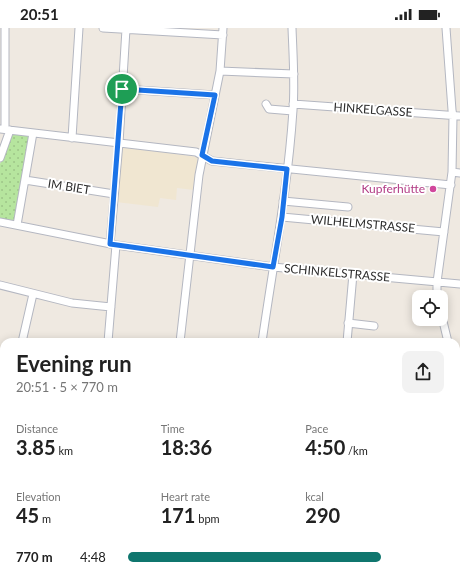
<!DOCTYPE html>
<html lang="en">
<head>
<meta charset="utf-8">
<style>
	body { margin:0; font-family:Lato,sans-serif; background:#f2f2f2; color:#222; height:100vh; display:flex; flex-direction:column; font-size:15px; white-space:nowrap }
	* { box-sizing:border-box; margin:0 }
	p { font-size:13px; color:#767676 }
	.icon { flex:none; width:22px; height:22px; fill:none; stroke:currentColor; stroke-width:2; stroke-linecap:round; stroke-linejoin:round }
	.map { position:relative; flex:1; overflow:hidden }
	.sheet { position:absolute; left:0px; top:310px; width:460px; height:242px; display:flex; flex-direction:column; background:#fff; border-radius:12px 12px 0 0; box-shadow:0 2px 10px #0003 }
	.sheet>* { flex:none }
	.tools { position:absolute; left:412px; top:262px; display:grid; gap:8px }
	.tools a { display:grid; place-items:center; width:36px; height:36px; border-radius:8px; background:#fff; box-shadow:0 2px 10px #0003; font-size:20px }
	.pin { position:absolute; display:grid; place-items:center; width:34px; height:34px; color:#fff; margin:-17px; border:2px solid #fff; border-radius:50%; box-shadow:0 1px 4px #0007 }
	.round { display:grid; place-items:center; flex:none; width:42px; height:42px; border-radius:8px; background:#f2f2f2 }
	.summary { display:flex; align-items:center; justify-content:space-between; height:68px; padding:0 16px }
	h1 { font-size:22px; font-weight:700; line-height:30px }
	.stats { display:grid; grid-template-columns:repeat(3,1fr); gap:6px; height:68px; padding:4px 16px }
	.stats div { display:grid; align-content:center }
	.stats b { font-size:20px; font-weight:700 }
	.stats small { font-size:11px; font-weight:400 }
	.stats p { font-size:11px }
	ul { padding:0 16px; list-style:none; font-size:13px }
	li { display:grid; grid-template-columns:64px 48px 1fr; align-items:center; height:30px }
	li i { height:10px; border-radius:5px; background:#0f766e }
	.status { display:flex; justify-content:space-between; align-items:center; height:28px; padding:0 20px; background:#fff; direction:ltr }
	.status svg { height:11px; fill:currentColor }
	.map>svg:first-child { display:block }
	.education { fill:#f0e6d1 }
	.grass { fill:url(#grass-dots) }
	.pitch { fill:#c9ec9a }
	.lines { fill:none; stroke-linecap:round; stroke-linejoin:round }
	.minor-casing { stroke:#b4b7c1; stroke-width:9 }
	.minor { stroke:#fff; stroke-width:7 }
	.route-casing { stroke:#fff; stroke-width:8 }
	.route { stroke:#1a73e8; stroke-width:5 }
	.hotel-dot { fill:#d1479c; stroke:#fff; stroke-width:1.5 }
	.labels { text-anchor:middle; stroke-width:4; stroke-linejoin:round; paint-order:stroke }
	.street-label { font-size:12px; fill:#2e2e2e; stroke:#fff }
	.hotel-label { font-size:12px; fill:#b23c85; stroke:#fff; text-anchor:end }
</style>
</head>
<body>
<div class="status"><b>20:51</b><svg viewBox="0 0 49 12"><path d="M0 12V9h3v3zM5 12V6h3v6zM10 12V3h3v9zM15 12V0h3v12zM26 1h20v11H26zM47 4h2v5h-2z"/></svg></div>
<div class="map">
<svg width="460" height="552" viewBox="0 0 460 552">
	<defs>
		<pattern id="grass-dots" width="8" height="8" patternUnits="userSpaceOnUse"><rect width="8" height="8" fill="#b6e59e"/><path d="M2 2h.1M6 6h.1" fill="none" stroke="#9dc588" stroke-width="1.8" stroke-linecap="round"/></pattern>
	</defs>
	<rect width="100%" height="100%" fill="#efe9e1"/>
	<path class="education" d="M121,119L198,129L194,162L177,160L176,172L160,170L158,179L116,174Z"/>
	<path class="grass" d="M11,104L31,106L15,195L0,192V136Z
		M0,383L4,384V408L0,422Z
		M0,538L4,540V548H29L41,552H13L0,547Z
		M460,541V552H427L428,548H456V542Z"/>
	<path class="pitch" d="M211,548H228L246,552H210Z"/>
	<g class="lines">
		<g class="minor-casing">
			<path id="minor" d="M5,0V101
				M103,0L223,7
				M220,43L294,46
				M122,61L215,67
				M266,76L269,81L293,83
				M293,76L460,88
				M0,101L196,124L212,133L451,157
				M72,110L79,0
				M0,130L10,102
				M452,144L460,145
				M25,152L114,166
				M283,173L348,179
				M282,189L444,204
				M0,194L116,217L273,239L460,256
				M17,197L33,105
				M110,216L119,115L126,1
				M0,257L72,275L111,279
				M437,269V254L452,144L453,88L452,82L446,0
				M441,285L448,314
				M348,295L374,298
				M22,314L33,266
				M108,314L116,217
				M180,314L199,147L220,43L223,0
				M262,314C273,237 288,160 293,82C295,55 293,27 292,0
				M347,314L353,246
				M0,337L4,338
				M456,347L460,360
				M456,405H460
				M456,462H460
				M0,501H4
				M135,552L136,548
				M205,552L206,548"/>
		</g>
		<use href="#minor" class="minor"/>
	</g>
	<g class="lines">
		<g class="route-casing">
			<path id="route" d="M122,61L215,67L202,127L212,133L287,141L282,189L273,239L110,216Z"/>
		</g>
		<use href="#route" class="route"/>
	</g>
	<circle class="hotel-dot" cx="433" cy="161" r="4"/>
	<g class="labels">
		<g class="street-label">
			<text transform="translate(373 82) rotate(4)" y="4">HINKELGASSE</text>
			<text transform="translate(69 159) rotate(9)" y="4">IM BIET</text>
			<text transform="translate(363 196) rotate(5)" y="4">WILHELMSTRASSE</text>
			<text transform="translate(337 245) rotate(5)" y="4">SCHINKELSTRASSE</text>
		</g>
		<g class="hotel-label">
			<text x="425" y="165">Kupferhütte</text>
		</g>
	</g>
</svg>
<div class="tools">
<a><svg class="icon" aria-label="locate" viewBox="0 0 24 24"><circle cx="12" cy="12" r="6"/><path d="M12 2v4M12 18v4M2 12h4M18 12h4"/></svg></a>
</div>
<div class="pin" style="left:122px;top:61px;background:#1e9e55"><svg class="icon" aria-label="arrive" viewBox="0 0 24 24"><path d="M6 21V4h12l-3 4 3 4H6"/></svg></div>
<section class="sheet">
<div class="summary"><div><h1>Evening run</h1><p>20:51 · 5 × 770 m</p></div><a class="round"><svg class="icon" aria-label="share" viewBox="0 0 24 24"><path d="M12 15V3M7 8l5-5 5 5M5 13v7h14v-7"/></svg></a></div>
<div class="stats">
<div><p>Distance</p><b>3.85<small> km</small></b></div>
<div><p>Time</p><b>18:36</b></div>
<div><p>Pace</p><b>4:50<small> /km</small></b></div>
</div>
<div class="stats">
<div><p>Elevation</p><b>45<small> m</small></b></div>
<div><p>Heart rate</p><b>171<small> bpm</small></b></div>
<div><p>kcal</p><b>290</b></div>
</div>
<ul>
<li><b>770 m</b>4:48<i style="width:80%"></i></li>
</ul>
</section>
</div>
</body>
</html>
